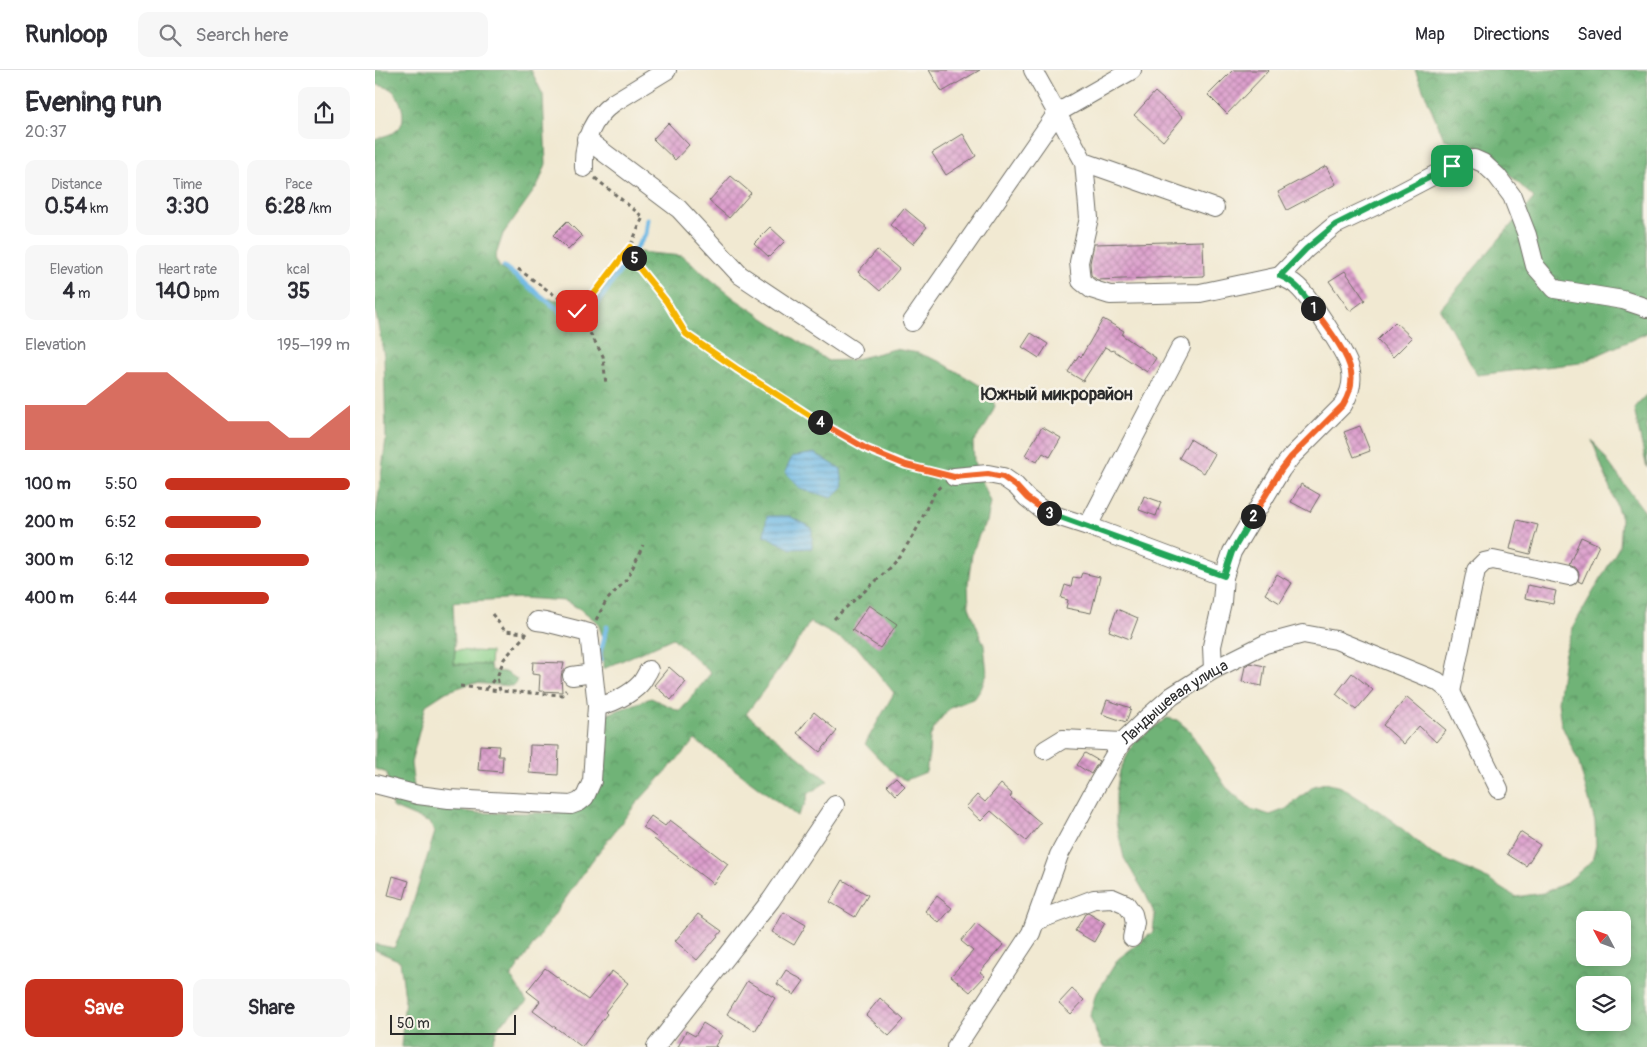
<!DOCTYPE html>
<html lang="en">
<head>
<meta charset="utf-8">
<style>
	body { margin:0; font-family:Pangolin,sans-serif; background:#f7f7f7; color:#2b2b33; height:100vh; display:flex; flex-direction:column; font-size:19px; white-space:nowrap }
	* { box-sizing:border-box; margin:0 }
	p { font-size:16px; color:#7c7c81 }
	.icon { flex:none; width:28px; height:28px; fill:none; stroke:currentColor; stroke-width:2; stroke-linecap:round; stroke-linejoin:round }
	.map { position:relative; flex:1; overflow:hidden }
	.panel { display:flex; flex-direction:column; background:#fff; width:375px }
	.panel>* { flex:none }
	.needle { width:32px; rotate:311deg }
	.fabs { position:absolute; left:1201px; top:841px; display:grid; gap:10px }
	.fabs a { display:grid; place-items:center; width:55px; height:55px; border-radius:10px; background:#fff; box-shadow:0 2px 8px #0003; font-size:25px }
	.scale { position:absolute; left:15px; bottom:12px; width:126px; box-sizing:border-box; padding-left:5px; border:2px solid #2b2b2b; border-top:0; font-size:14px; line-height:18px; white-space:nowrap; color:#2b2b2b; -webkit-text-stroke:4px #f7f3e8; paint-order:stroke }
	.pin { position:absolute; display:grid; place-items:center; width:42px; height:42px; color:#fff; margin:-21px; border-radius:10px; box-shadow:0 2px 8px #0006 }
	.km { position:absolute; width:25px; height:25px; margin:-12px; border-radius:50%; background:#222; color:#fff; font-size:14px; line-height:25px; text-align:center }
	.round { display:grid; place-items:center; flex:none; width:52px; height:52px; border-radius:10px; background:#f7f7f7 }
	.headline { display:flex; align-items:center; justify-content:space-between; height:85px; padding:0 25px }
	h1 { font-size:28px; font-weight:700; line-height:38px }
	.metrics { display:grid; grid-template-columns:repeat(3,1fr); gap:8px; height:85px; padding:5px 25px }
	.metrics div { display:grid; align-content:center; border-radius:10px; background:#f7f7f7; text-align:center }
	.metrics b { font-size:21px; font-weight:700 }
	.metrics small { font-size:14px; font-weight:400 }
	.metrics p { font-size:14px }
	.chart { height:140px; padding:10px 25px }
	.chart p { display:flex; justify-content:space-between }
	.chart svg { width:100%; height:90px; margin-top:5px; fill:#c8321e; opacity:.7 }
	.cta { display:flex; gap:10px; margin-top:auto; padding:10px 25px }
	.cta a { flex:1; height:58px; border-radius:10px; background:#c8321e; color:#fff; font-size:20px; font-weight:700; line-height:58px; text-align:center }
	.cta a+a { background:#f7f7f7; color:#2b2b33 }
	ul { padding:0 25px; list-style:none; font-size:16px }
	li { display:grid; grid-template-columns:80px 60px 1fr; align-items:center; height:38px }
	li i { height:12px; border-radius:6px; background:#c8321e }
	header { display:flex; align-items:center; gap:30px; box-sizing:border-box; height:70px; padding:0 25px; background:#fff; border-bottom:1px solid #e1e1e2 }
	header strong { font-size:24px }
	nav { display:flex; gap:28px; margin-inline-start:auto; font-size:18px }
	.search { width:350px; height:45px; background:#f7f7f7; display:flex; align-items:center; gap:12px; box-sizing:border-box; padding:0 18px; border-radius:10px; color:#7c7c81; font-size:19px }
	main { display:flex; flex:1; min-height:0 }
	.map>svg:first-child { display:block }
	.grass { fill:url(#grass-tufts); stroke:#5b7e5b }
	.forest { fill:url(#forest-crowns); stroke:#4e6f51; fill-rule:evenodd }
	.water { fill:url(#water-rules); stroke:#4c7288 }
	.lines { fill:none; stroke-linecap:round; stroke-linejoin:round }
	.stream { stroke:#6cb8e5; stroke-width:5 }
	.building { fill:url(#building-cross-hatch) }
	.minor-casing { stroke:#706e65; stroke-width:20 }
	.path { stroke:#706e65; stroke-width:3; stroke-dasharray:4 4; stroke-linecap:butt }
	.minor { stroke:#fff; stroke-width:18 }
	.split-1-casing { stroke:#fff; stroke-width:10 }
	.split-2-casing { stroke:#fff; stroke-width:10 }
	.split-3-casing { stroke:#fff; stroke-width:10 }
	.split-4-casing { stroke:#fff; stroke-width:10 }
	.split-5-casing { stroke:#fff; stroke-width:10 }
	.split-6-casing { stroke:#fff; stroke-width:10 }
	.split-1 { stroke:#22a559; stroke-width:6 }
	.split-2 { stroke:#f0652b; stroke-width:6 }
	.split-3 { stroke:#22a559; stroke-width:6 }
	.split-4 { stroke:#f0652b; stroke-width:6 }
	.split-5 { stroke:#f5b400; stroke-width:6 }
	.split-6 { stroke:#f5b400; stroke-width:6 }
	.labels { text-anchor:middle; stroke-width:5; stroke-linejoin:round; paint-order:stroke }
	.street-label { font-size:16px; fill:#2b2b2b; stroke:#f7f3e8 }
	.neighbourhood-label { font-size:18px; font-weight:bold; fill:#2b2b2b; stroke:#f7f3e8 }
</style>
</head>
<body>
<header>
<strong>Runloop</strong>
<div class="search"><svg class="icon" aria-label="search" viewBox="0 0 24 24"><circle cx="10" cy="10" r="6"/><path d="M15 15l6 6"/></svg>Search here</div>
<nav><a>Map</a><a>Directions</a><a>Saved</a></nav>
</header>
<main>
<section class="panel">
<div class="headline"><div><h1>Evening run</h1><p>20:37</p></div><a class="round"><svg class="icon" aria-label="share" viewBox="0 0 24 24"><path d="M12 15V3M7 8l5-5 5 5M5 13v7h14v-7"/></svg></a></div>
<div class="metrics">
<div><p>Distance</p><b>0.54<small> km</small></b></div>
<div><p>Time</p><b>3:30</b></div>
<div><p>Pace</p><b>6:28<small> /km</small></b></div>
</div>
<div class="metrics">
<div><p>Elevation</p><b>4<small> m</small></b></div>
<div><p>Heart rate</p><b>140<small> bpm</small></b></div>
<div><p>kcal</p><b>35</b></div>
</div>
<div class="chart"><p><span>Elevation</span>195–199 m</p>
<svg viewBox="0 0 160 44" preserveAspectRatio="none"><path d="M0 44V22L10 22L20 22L30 22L40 14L50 6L60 6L70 6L80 14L90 22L100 30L110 30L120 30L130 38L140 38L150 30L160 22V44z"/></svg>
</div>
<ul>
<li><b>100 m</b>5:50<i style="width:100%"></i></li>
<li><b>200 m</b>6:52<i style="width:52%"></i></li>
<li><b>300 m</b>6:12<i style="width:78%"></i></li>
<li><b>400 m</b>6:44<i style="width:56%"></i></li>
</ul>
<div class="cta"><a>Save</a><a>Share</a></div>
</section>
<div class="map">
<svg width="1272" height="977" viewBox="0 0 1272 977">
	<defs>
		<pattern id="grass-tufts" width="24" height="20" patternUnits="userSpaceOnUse" patternTransform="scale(1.25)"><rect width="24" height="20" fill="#8bd18b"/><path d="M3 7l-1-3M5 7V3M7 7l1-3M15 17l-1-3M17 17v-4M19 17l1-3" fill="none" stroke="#72aa72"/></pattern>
		<pattern id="forest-crowns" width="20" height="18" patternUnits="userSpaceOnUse" patternTransform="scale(1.25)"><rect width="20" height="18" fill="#70b377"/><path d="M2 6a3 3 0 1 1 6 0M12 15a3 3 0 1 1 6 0" fill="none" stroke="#5c9262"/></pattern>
		<pattern id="water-rules" width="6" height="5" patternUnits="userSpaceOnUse" patternTransform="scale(1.25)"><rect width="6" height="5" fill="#6cb8e5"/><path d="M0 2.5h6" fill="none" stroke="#5996ba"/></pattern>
		<pattern id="building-cross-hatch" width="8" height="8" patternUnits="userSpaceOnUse" patternTransform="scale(1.25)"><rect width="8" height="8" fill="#dc9bcc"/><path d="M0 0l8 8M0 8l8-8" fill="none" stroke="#b37fa6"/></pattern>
	</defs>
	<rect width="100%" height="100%" fill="#f7f3e8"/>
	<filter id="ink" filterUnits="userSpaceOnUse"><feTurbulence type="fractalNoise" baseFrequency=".02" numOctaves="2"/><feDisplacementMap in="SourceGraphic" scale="10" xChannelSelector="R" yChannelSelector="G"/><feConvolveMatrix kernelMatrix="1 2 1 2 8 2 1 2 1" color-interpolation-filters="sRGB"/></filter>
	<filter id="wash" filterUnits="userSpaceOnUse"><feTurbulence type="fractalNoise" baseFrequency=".0096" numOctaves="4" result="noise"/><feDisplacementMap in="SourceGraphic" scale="20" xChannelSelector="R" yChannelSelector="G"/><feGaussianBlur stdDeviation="1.12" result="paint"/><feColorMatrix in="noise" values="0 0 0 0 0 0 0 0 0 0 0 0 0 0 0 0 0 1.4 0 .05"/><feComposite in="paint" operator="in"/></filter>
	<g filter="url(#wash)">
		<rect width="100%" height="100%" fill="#f1e9d2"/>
		<path class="grass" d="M80,580L116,582L115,595L79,594Z"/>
		<path class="forest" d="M0,0H156L168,25L171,94L163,115L128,164L120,188L125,198L147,212L168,228L184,230L206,248L237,207L264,182L307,186L360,229L453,291L477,290L520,279L543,283L566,292L614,321L620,336L611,355L598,372L599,392L616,432L612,452L604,465L597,484L593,514L594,537L609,575L612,603L606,619L600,628L575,638L562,653L555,667L554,684L551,702L531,710L521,706L490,674L519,623L483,578L435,552L409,593L371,644L453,711L433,724L430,734L422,746L320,670L260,735L216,792L136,907L152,932L125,954L116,977H26L30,927L25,891L0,880V874L19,878L33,849L60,762L55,753L17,737L12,703L0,699V450L11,369L9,286L0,239V69C7,66 17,65 22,60C33,52 27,30 18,21C14,17 6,16 0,14ZM148,528L190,531L207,540L223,553L228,568V599L298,568L336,603L305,641L276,628L233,644L222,721L180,743H102L49,735L40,726L36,693L51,635L71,622L97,613L138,616L140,614L142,609C138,607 134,603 129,602C122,600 117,604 115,595L79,594L80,575L78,532Z
			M1040,0H1272V263L1205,293L1102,305L1065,239L1159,128L1133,103L1107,82L1069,69Z
			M1272,324V398L1259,339Z
			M1217,370L1272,445V977H728L721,963L715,946L720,926L743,889L778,862L780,845L771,825L749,788L741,752V723L745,700L759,672L792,648L802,650L814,660L851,717L876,739L895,745L911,739L939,716L950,713L966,717L1013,747L1057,784L1107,806L1141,827L1168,823L1191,813L1217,791L1221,775L1220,752L1203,690L1186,654L1183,632L1189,586L1199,555L1244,477L1246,448ZM1210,850H1248V888H1210ZM1210,915H1248V952H1210Z"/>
		<path class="water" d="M439,383L466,399L468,417L457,428L426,419L410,402L417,387Z
			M392,446H414L437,458V478L416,479L389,465Z"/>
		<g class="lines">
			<path class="stream" d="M129,197L185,241L212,248L271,164L273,149
				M225,590V582L232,557"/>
		</g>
		<g id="blocks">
			<path class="building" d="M554,0H605L567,22Z
				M858,0H894L852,44L833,25Z
				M780,22L808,47L788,71L759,45Z
				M293,53L314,75L300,90L278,69Z
				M588,64L601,86L571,105L557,83Z
				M951,96L961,114L912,140L903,122Z
				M356,106L376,123L354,148L334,131Z
				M529,138L552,157L538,174L515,155Z
				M192,151L207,166L193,180L178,165Z
				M395,157L410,171L394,187L379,173Z
				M828,171L829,206L722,210L716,205L715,193L719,174Z
				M502,180L524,199L505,221L483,202Z
				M970,201L990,230L975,241L954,211Z
				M728,249L749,261L747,265L781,288L772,302L738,280L737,281L730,277L708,311L693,302L704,285L706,287Z
				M1020,252L1037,268L1018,287L1002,270Z
				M656,263L673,274L664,288L647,277Z
				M985,356L995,381L979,387L969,362Z
				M667,357L686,368L675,387L668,383L662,392L650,385Z
				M815,369L840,384L829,403L804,388Z
				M926,414L945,425L935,442L916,432Z
				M769,426L786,432L781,446L764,440Z
				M1142,450L1163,455L1155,484L1135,479Z
				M1206,467L1224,475L1207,513L1203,511L1204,503L1201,498L1194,495Z
				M707,503L725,507L716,543L691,538L693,530L686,528L690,515L696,517L698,507L705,508Z
				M902,504L917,513L905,533L890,524Z
				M1153,515L1181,521L1178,534L1150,528Z
				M494,535L522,554L505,578L477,560Z
				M742,539L763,548L755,569L734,561Z
				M158,592L189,593L186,607L187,622L164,621L165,605L157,604Z
				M875,593L890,596L887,616L867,612L870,596Z
				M294,597L311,612L296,630L279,615Z
				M977,603L998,620L981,640L961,624Z
				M1032,627L1071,660L1061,672L1044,656L1029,674L1008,655Z
				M732,630L756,638L751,652L727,644Z
				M439,642L462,661L445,682L422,663Z
				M105,675L124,676L123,686H128L127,702L103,700Z
				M155,675L184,676L183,705L154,703Z
				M710,683L724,691L716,704L702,695Z
				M521,707L530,716L521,725L512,715Z
				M626,714L637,724L635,727L666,753L651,771L616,741L606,751L591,737L602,725L610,732Z
				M276,746L290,756L295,750L353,794L338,814L279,769L281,767L268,757Z
				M1145,762L1165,775L1151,796L1132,784Z
				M18,806L34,811L29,829L13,825Z
				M468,810L493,825L480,847L455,832Z
				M562,826L577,838L564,853L550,841Z
				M409,842L431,855L419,875L397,862Z
				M713,843L730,853L719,872L700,861L710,844Z
				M323,844L347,861L322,890L300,871Z
				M601,853L628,875L605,902L610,906L595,922L576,906L598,881L586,871Z
				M170,898L213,930L237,901L253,913L230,942L232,944L207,977L158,941L165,931L152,921Z
				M411,900L429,911L419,925L402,914Z
				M372,911L400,928L380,961L352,944Z
				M697,919L709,930L696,944L684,933Z
				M505,928L529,950L514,966L491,945Z
				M328,953L347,965L340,976L342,977H303L311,961L320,966Z"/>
		</g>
	</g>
	<g filter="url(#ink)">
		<use href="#blocks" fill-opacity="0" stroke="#706e65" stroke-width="1"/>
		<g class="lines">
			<g class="minor-casing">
				<g id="minor">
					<path d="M658,0L709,92L714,148L704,192L706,211L716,219L735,225L825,223L905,206C911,209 917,211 922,216C933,225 975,288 976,302C978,314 974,325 968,335L916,387L906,400L857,482L849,507L847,532L837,576L838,600"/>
					<path d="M211,69L304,139L365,205L477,280"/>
					<path d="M709,92L840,138"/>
					<path d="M209,98C208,71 216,50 238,33L292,0"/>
					<path d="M905,206L931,179L960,155L1002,135L1088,90L1099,89L1108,93L1122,106L1137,126L1152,165L1160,196L1180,219L1248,230L1272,238"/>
					<path d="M537,252L682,43L757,0"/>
					<path d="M579,407L613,404L628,407L641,416L652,428L666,439L682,446L713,456L849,507"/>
					<path d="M713,456L806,277"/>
					<path d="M197,606L218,603"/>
					<path d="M1076,622L1101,500L1109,492L1118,490L1194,506"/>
					<path d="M222,636C235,635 256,624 265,614C269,610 271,604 274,600"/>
					<path d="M670,680L688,669L747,672"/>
					<path d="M0,714L43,725L74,729L196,735L204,732L210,727L217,711L222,636L214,563L170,552L162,551"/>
					<path d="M661,851L719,829L737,828L751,834L758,844L760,853L757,868"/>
					<path d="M281,977L396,830L460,735"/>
					<path id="s1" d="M581,977L656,863L684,785L722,715L747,672L772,648L797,626L838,600L890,574L928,564L961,570L1062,611L1076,622L1124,719"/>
				</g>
			</g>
			<path class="path" d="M220,108L268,147L255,177L261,194L291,231L311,264L437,347L492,379L531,395L563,403
				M143,199L202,241H206L255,178
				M206,241L211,256L228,286L231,315
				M117,544L130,561L150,563
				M459,549C483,525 511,506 530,478C536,469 543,458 547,448C553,436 556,424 567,415
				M221,550L231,531L253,508L268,475
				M152,563L129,589L122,607L125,621L188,625L191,620
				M85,616L125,621
				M111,619L121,607"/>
			<use href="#minor" class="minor"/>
		</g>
	</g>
	<g class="lines" filter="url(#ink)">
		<g class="split-1-casing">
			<path id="split-1" d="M938,238C928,223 922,213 905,206L931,179L960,155L1077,96"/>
		</g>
		<g class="split-2-casing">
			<path id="split-2" d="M878,446L906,400L916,387L968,335C974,325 978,314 976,302C974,284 949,253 938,238"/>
		</g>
		<g class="split-3-casing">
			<path id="split-3" d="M674,443L849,506L857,482L878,446"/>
		</g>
		<g class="split-4-casing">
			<path id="split-4" d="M445,352L492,379L531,395L579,407L613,404L628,407L641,416L652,428L666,438L674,443"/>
		</g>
		<g class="split-5-casing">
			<path id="split-5" d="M259,188L261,194L291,231L311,264L362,299L445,352"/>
		</g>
		<g class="split-6-casing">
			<path id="split-6" d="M202,241H206L255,177L259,188"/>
		</g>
		<use href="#split-1" class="split-1"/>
		<use href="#split-2" class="split-2"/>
		<use href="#split-3" class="split-3"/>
		<use href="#split-4" class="split-4"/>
		<use href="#split-5" class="split-5"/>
		<use href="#split-6" class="split-6"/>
	</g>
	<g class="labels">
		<g class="street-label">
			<text dy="6" stroke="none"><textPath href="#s1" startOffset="415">Ландышевая улица</textPath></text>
		</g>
		<g class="neighbourhood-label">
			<text x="682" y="330">Южный микрорайон</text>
		</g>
	</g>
</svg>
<div class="fabs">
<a><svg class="needle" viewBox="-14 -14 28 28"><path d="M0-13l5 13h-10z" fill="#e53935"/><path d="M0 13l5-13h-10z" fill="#7c7c81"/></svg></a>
<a><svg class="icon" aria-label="layers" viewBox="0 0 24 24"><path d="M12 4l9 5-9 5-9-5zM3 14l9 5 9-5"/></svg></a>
</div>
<div class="scale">50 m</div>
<div class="pin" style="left:1077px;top:96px;background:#1e9e55"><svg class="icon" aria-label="arrive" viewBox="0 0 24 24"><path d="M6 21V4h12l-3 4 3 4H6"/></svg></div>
<div class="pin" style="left:202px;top:241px;background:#d93025"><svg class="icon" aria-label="check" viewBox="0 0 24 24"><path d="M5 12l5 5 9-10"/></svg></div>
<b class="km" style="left:938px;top:238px">1</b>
<b class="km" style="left:878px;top:446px">2</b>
<b class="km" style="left:674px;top:443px">3</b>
<b class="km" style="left:445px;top:352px">4</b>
<b class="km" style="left:259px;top:188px">5</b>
</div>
</main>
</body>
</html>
